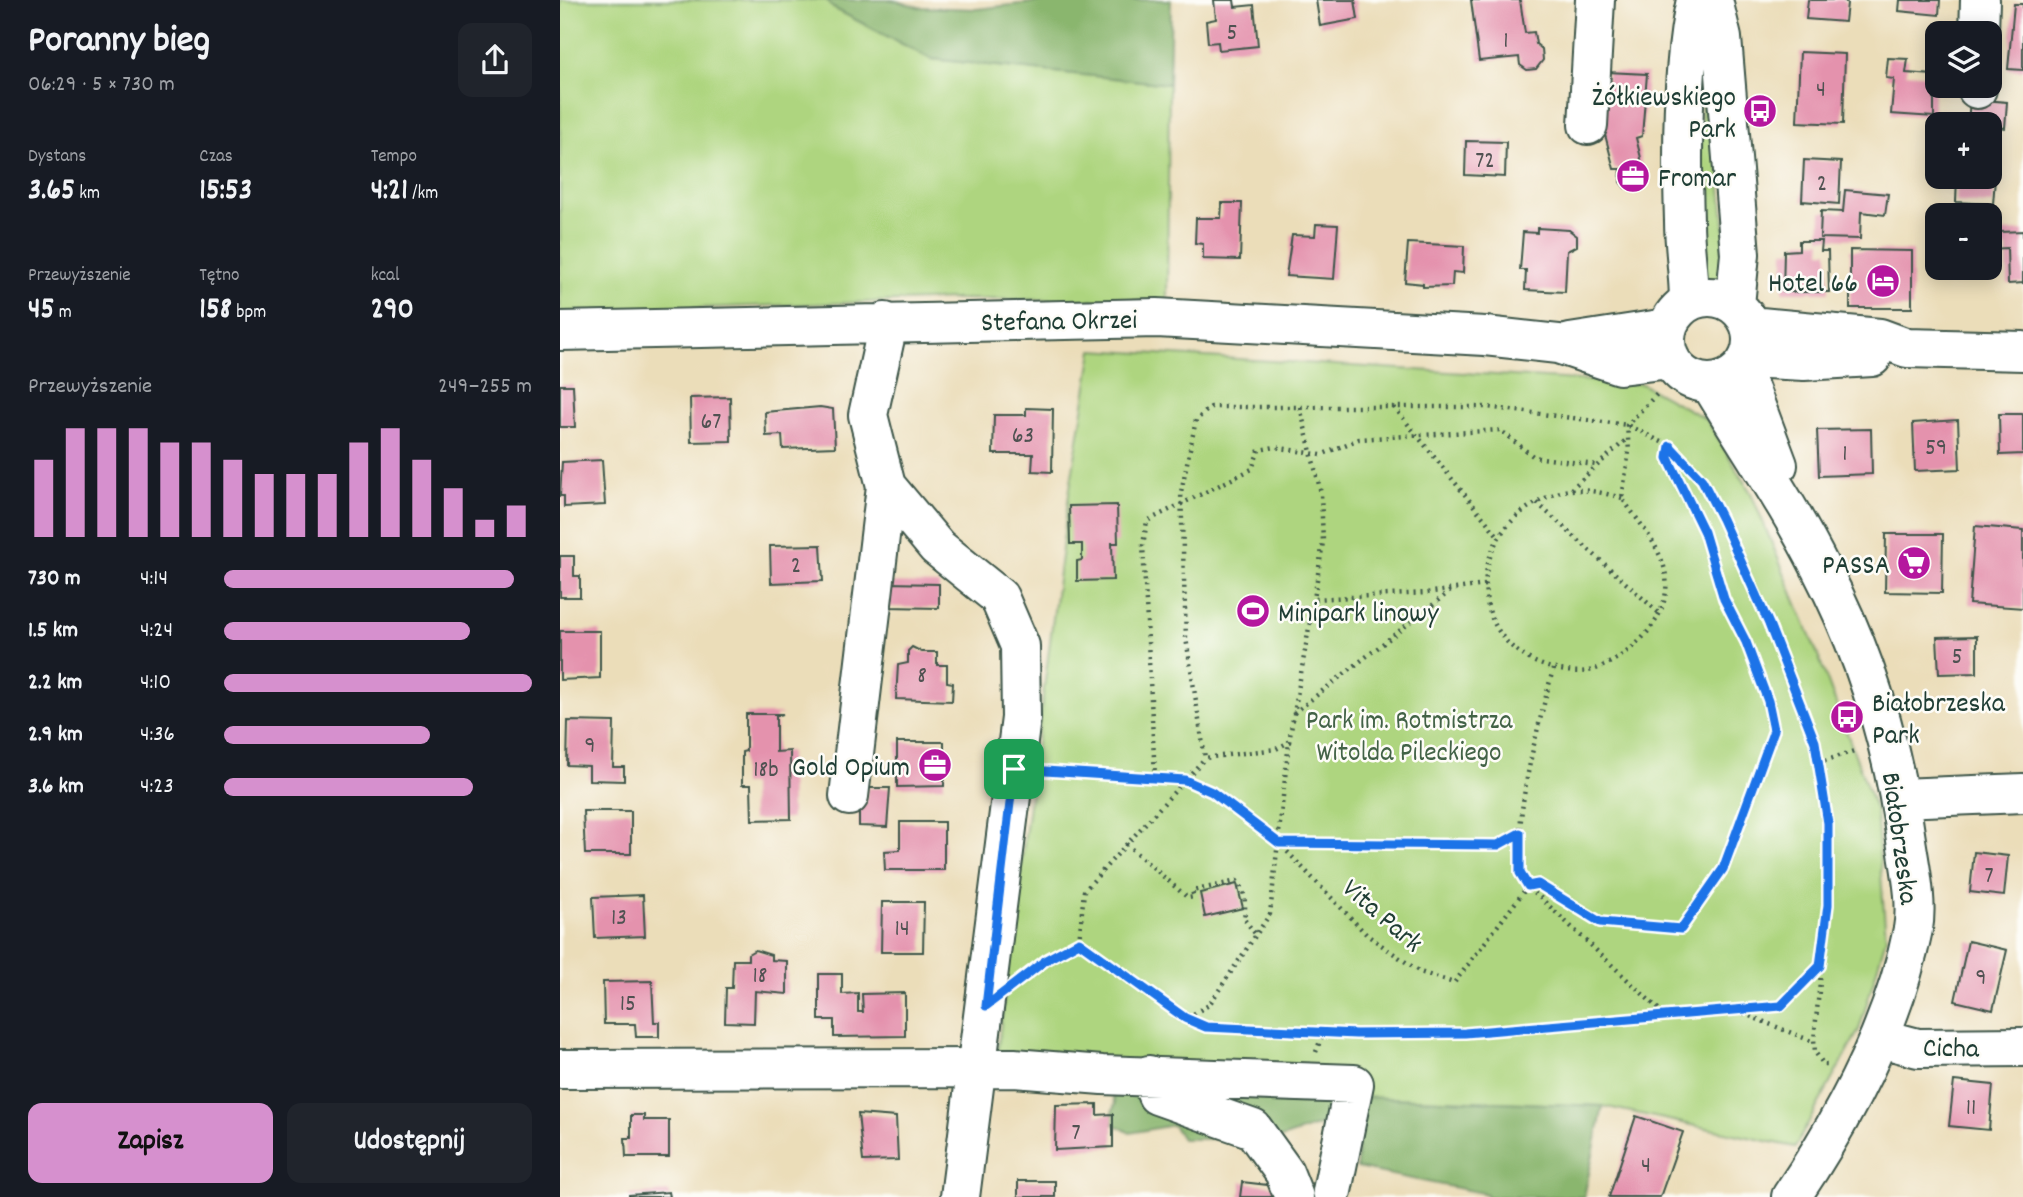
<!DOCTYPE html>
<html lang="pl">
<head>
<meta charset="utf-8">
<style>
	body { margin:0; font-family:Dekko,sans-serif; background:#20242c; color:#f1f3f6; height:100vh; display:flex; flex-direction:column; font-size:26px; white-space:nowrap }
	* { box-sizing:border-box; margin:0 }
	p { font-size:23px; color:#9ea1a6 }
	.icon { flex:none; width:38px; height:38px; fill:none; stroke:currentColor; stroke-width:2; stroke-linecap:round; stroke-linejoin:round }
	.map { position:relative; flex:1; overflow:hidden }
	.side { display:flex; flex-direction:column; background:#171b24; width:560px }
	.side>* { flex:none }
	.tools { position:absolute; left:1365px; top:21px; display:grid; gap:14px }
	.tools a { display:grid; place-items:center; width:77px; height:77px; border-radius:14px; background:#171b24; box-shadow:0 4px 18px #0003; font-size:35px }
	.pin { position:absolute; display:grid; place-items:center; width:60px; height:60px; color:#fff; margin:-30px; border-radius:14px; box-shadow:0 4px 10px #0006 }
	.round { display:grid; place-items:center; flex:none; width:74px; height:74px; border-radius:14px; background:#20242c }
	.headline { display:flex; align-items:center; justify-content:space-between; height:119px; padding:0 28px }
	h1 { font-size:38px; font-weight:700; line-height:52px }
	.figures { display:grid; grid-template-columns:repeat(3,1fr); gap:10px; height:119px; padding:7px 28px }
	.figures div { display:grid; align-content:center }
	.figures b { font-size:30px; font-weight:700 }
	.figures small { font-size:19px; font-weight:400 }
	.figures p { font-size:19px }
	.chart { height:196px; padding:14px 28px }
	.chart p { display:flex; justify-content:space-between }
	.chart svg { width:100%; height:126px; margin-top:7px; stroke:#d690ce; stroke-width:6 }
	.button { display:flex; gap:14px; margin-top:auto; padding:14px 28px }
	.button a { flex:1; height:80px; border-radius:14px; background:#d690ce; color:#111; font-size:28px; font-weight:700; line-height:80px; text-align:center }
	.button a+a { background:#20242c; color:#f1f3f6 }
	ul { padding:0 28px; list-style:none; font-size:23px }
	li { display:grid; grid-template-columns:112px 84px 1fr; align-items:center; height:52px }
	li i { height:18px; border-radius:9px; background:#d690ce }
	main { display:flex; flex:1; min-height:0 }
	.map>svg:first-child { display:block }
	.green { fill:#aed57f; stroke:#66895a; stroke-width:2 }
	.forest { fill:#8ab66e; stroke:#547a51; stroke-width:2 }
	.building { fill:#e492ad }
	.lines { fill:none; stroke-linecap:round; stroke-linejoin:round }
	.minor-casing { stroke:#3e5548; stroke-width:42 }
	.path { stroke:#3e5548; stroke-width:4.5; stroke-dasharray:2 5; stroke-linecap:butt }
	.minor { stroke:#fff; stroke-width:38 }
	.route-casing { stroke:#fff; stroke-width:14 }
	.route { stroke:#1a73e8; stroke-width:9 }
	.labels { text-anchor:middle; stroke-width:5; stroke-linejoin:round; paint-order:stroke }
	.number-label { font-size:24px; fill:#505252 }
	.poi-label { font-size:28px; fill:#1f3d34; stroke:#fdfcf7; text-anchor:end }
	.street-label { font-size:28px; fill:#1f3d34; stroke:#fdfcf7 }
	.park-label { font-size:28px; fill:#436347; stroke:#fdfcf7 }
</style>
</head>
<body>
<main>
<section class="side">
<div class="headline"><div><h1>Poranny bieg</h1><p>06:29 · 5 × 730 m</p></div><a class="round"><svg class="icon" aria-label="share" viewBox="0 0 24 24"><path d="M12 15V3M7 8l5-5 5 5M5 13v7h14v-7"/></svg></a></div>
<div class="figures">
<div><p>Dystans</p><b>3.65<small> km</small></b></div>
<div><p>Czas</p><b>15:53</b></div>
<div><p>Tempo</p><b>4:21<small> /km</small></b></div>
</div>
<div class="figures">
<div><p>Przewyższenie</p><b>45<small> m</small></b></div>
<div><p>Tętno</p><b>158<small> bpm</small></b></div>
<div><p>kcal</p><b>290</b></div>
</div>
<div class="chart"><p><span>Przewyższenie</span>249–255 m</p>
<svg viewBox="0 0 160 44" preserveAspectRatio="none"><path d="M5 44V17M15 44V6M25 44V6M35 44V6M45 44V11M55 44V11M65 44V17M75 44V22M85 44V22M95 44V22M105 44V11M115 44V6M125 44V17M135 44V27M145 44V38M155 44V33"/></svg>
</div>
<ul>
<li><b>730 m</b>4:14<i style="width:94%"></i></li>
<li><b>1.5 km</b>4:24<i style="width:80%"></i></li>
<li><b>2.2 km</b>4:10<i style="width:100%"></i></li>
<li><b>2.9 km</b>4:36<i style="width:67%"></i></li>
<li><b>3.6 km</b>4:23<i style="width:81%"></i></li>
</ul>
<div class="button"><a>Zapisz</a><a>Udostępnij</a></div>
</section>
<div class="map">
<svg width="1463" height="1197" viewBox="0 0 1463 1197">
	<rect width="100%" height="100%" fill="#fdfcf7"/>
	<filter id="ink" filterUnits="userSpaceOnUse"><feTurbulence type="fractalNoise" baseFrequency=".0143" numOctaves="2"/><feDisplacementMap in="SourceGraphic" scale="14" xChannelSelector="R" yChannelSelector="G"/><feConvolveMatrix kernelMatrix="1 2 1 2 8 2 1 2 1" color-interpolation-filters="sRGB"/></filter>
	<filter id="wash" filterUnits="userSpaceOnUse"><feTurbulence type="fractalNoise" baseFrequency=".00686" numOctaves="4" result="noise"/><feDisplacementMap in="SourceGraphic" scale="28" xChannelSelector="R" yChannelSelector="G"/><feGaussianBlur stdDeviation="1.57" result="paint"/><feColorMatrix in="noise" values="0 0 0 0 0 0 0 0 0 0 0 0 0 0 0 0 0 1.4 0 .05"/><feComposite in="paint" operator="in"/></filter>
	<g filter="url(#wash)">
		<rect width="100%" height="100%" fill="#ebddb9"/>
		<path class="green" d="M0,0H267L273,8L371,59L609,84L607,301L395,299L0,313Z
			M1147,24L1169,282L1146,281L1134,232Z
			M533,350L1082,384L1146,419L1191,493L1256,650L1316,811L1326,938L1299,1030L1235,1147L1043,1106L799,1097L436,1062L509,494Z"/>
		<path class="forest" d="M267,0H333L359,7L417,9L495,0H611L609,84L371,59L273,8Z
			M546,1073L799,1097L1043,1106L1024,1197H927V1194L797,1168L798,1112L701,1145L671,1139H622L613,1125L570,1133L549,1121L555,1104Z"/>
		<g id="blocks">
			<path class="building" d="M654,0H674L675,7L694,5L698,46L659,50L658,42L648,43L646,21L656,19Z
				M756,0H795L798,19L760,26Z
				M911,0H960L965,33L974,32L976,44L982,49L983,60L976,69L967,70L960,65L959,57L919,61Z
				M1248,0H1283L1287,3L1285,22L1246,19Z
				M1340,0H1380L1379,15L1339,11Z
				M1454,4H1463V70L1448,69Z
				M1240,52L1285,54L1283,124L1237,122Z
				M1328,58L1348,59L1346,73L1374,75V117L1331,114L1334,79L1326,78Z
				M1047,72L1087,74L1082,136L1076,138L1081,158L1079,184L1073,189L1065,188L1060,182L1061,169H1054L1043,127Z
				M1410,99L1447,102L1445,128L1408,124Z
				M906,141L946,142L945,177L905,175Z
				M1244,160L1281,162L1279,204L1242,201Z
				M1430,166H1436L1433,204L1396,202L1397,177H1430Z
				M1285,190L1328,194L1325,215L1301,212L1300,239L1260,238L1261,211L1283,212Z
				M662,203H682L680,260L643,259V244L635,243L636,218H661Z
				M756,224L778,225L774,279L726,276L732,235L755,236Z
				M977,228L1009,230L1017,236V246L1007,251L1005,292L965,290L966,270H960L963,232L977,233Z
				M1439,228L1440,232L1463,231V283L1448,284L1447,248L1430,249V229Z
				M1239,241H1262L1261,251H1268L1269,292H1223L1224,251L1239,250Z
				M848,243L904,246L903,273L893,272L892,286L863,287V284L845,282Z
				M1290,250L1352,251V308H1290Z
				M0,385H13L15,427H0Z
				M170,397L171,441L131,442L130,398Z
				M260,407L273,409L275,447L223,449L222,435L206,436L205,412Z
				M466,408L493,409L492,472L472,471L473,454H433L434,415H466Z
				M1439,414H1463V454L1440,455Z
				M1398,420L1400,469L1355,471L1353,423Z
				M1311,429L1312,474L1259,476L1257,430Z
				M42,460L45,505L4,507V496H0L2,462Z
				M557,505L558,543H552L553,580L517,581V561L522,560V544H510L509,506Z
				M1415,526L1463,530V608L1409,604Z
				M1326,534H1383L1382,593L1325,592Z
				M261,545L263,581L211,583L210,546Z
				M0,556H14V576H20V597H0Z
				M327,583L379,584V608L327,607Z
				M0,631H40V678L0,680Z
				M1417,636V673L1379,674L1377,637Z
				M352,647L362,652H377V665H387V682L393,683L392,701L336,699L338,665L348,663V651Z
				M186,714H223L216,716V752L230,751L231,819L192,820L191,785H182V752L186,751Z
				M8,721L54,722L53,767H64V781L29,780V766L7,765Z
				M337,742H384V786L337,787Z
				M307,788H330L327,827L299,826V804H306Z
				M23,811H71V854H25Z
				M340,822H384V870H325L324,851L340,850Z
				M1414,852L1448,856L1444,896L1410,892Z
				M677,884L683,908L645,917L640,893Z
				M83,895L85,936L35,938L33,897Z
				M322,902H364L363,952H321Z
				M1408,941L1447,950L1433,1010L1395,1001Z
				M195,950L211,955V960L227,961V994L195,991L194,1023L165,1022L166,988H172L173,960H188V954Z
				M259,974H282V994L298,993V1012H303L302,994L345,993V1036L274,1037V1020H259Z
				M92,981L94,1022H99V1037H76L75,1024H44L43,982Z
				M1394,1081L1433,1085L1429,1130L1389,1126Z
				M537,1104V1115L553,1114V1147L495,1150L496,1105Z
				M298,1114L336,1117L338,1160L303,1161Z
				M71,1115H84V1120H109V1157H66L65,1138H71Z
				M1076,1116L1123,1132L1100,1197H1049Z
				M458,1181H495V1197H458Z
				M682,1182L716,1186L715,1197H680Z
				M109,1192L110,1197H69V1195Z"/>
		</g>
	</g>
	<g filter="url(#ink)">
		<use href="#blocks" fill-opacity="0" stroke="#3e5548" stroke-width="2"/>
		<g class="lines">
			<g class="minor-casing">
				<path id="minor" d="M1153,0L1162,38L1180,254L1175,305
					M1419,33L1420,0
					M1417,89V86
					M1028,125L1035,0
					M1106 340a43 43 0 1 1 86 0a43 43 0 1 1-86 0Z
					M1129,302C1129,274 1124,248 1124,221C1122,157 1122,61 1136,0
					M325,322V338L308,415L326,486L377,547L439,597L460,646L461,718L400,1197
					M1190,326L1320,338L1347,348L1463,351
					M0,331L597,318L925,336L998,344L1060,365L1110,359
					M1010,343L1107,328
					M1189,358L1244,361L1312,357
					M1182,369L1218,465
					M1150,383C1187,445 1229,505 1261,569C1305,653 1333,747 1346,840C1350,867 1358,902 1353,929C1334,1025 1285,1117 1231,1197
					M289,796L326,486
					M1340,798L1463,793
					M1320,1038L1358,1048L1463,1047
					M0,1069L454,1068L542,1075L794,1084L772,1191
					M589,1075L597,1095L693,1129L724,1172L734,1197"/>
			</g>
			<path class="path" d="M740,407L761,493L763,542L754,599
				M834,407L939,537
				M1011,489L1068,438
				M1062,498C1045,493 1026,489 1009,490C996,492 985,498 974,504C906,543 909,640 985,666C1000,671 1023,675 1038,668C1080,651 1123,605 1100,556C1091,535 1075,517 1062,498L1069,451L1067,425L1097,394
				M977,503L1099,613
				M925,585L866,593L754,599L729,742L716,749L645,758L626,638L621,492L636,420L651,407H927L1067,425L1114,448L1142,479L1162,519L1209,624L1254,742L1268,823V905L1254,1039L1255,1052L1264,1065H1270
				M993,669C981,718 943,844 968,886L1107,1017
				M734,713L893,589
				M1258,763L1297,750
				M485,771L625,780L652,792L719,843L807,935L860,972L894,983L968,886L978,884L1040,922L1121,928L1163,869L1214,730L1208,701L1186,642L1164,599L1145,532L1108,458L1110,446
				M595,777L583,545L587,521L692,469L699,450L715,447L761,455L799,439L940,430L974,457L1036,465
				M719,843L938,845L960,833
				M566,844L628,898L634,897L632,891L677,881C686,890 686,907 684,919L697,936
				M519,942L626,1018L649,1005L710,914L729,742
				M461,979L486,960L519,942L524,891L645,758
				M1177,1011L1254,1042
				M626,1018L646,1027L796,1034L905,1033L1221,1006L1259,966
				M756,1052L763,1033"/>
			<use href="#minor" class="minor"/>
		</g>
	</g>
	<g class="lines" filter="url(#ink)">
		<g class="route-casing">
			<path id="route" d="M1110,446L1142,480L1162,519L1209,624L1255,742L1268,823V905L1260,966L1221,1006L905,1033L796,1034L646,1027L625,1018L519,942L486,960L426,1006L454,769L625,780L652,792L719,843L938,845L960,833V873L968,886L978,884L1040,922L1121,929L1163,869L1214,730L1208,701L1186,642L1164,599L1144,532L1108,458Z"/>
		</g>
		<use href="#route" class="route"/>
	</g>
	<defs>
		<g id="bus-disc" transform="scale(1.75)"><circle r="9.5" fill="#b5179e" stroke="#fdfcf7"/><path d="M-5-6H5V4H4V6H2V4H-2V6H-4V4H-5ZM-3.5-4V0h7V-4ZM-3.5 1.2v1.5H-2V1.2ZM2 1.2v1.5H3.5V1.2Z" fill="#fff"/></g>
		<g id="office-disc" transform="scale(1.75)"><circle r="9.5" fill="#b5179e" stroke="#fdfcf7"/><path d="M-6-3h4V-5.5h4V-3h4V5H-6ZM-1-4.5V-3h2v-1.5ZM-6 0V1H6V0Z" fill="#fff"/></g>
		<g id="hotel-disc" transform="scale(1.75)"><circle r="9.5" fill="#b5179e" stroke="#fdfcf7"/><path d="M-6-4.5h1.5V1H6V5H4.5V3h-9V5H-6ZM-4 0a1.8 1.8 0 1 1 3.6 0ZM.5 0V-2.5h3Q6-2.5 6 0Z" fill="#fff"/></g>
		<g id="supermarket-disc" transform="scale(1.75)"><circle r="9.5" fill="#b5179e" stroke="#fdfcf7"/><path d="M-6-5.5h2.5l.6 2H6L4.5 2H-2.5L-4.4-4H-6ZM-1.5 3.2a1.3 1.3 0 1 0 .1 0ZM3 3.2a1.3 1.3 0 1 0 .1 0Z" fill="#fff"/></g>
		<g id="stadium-disc" transform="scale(1.75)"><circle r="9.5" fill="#b5179e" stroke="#fdfcf7"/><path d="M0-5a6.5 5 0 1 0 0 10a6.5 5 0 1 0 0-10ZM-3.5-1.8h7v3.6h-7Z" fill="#fff"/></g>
	</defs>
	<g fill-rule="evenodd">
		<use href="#bus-disc" x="1200" y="111"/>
		<use href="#office-disc" x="1073" y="176"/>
		<use href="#hotel-disc" x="1323" y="281"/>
		<use href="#supermarket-disc" x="1354" y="563"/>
		<use href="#stadium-disc" x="693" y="611"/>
		<use href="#bus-disc" x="1287" y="717"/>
		<use href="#office-disc" x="375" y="765"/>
	</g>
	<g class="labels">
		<g class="number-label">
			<text x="672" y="39">5</text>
			<text x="946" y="47">1</text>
			<text x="1261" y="96">4</text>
			<text x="925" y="167">72</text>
			<text x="1262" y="190">2</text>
			<text x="151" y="428">67</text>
			<text x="463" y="442">63</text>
			<text x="1376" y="454">59</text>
			<text x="1285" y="460">1</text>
			<text x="236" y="572">2</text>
			<text x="1397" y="663">5</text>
			<text x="362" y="682">8</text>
			<text x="30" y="752">9</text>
			<text x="206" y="776">18b</text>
			<text x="1429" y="882">7</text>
			<text x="59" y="924">13</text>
			<text x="342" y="935">14</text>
			<text x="200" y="982">18</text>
			<text x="1421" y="984">9</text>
			<text x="68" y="1010">15</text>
			<text x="1411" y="1114">11</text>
			<text x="516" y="1139">7</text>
			<text x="1086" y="1172">4</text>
		</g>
		<g class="poi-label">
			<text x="1176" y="105">Żółkiewskiego<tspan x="1176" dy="32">Park</tspan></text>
			<text x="1098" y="186" text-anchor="start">Fromar</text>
			<text x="1298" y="291">Hotel 66</text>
			<text x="1330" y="573">PASSA</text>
			<text x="718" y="621" text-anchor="start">Minipark linowy</text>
			<text x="1312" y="711" text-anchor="start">Białobrzeska<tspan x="1312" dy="32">Park</tspan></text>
			<text x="350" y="775">Gold Opium</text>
		</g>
		<g class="street-label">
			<text transform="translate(499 319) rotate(-1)" y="10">Stefana Okrzei</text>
			<text transform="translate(1342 838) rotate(82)" y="10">Białobrzeska</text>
			<text transform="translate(824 914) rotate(41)" y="10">Vita Park</text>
			<text transform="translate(1391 1046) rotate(1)" y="10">Cicha</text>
		</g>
		<g class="park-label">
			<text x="849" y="728">Park im. Rotmistrza<tspan x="849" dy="32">Witolda Pileckiego</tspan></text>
		</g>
	</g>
</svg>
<div class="tools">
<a><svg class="icon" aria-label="layers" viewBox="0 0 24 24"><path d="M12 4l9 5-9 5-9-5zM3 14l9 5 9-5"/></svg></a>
<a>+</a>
<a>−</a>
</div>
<div class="pin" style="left:454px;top:769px;background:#1e9e55"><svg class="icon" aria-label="arrive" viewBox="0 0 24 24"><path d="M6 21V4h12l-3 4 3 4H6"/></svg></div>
</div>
</main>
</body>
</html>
